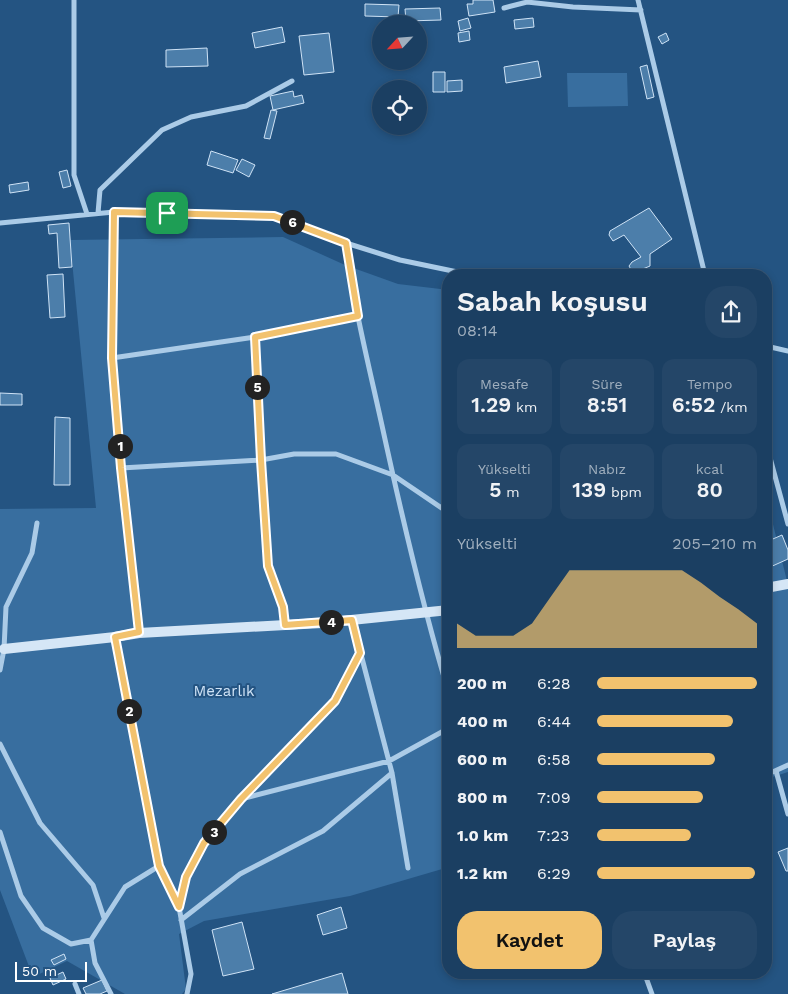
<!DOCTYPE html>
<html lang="tr">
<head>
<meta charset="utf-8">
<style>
	body { margin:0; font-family:"Work Sans",sans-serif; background:#244668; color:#f1f3f6; height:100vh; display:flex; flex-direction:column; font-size:19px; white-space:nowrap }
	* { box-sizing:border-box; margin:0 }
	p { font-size:16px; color:#a0afbe }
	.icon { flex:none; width:28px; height:28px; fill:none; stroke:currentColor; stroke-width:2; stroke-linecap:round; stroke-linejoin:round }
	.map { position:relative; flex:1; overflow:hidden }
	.side { position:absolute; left:442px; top:269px; width:330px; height:710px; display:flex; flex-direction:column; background:#1b3f62; border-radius:20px; box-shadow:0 2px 8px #0003,0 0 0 1px #395877 }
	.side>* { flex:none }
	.needle { width:32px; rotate:244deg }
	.fabs { position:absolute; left:372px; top:15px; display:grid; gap:10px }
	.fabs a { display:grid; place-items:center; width:55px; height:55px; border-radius:50%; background:#1b3f62; box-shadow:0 2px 8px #0003,0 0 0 1px #395877; font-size:25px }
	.scale { position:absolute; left:15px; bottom:12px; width:72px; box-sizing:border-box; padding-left:5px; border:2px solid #fff; border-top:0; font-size:14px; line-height:18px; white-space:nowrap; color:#fff; -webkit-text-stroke:4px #245482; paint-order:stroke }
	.pin { position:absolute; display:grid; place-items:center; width:42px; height:42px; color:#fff; margin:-21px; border-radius:10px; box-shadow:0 2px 8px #0006 }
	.km { position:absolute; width:25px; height:25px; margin:-12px; border-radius:50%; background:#222; color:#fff; font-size:14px; line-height:25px; text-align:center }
	.round { display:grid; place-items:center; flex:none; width:52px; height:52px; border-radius:20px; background:#244668 }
	.headline { display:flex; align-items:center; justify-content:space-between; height:85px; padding:0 15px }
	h1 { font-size:28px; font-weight:600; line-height:38px }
	.stats { display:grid; grid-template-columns:repeat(3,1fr); gap:8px; height:85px; padding:5px 15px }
	.stats div { display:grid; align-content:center; border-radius:12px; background:#244668; text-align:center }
	.stats b { font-size:21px; font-weight:600 }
	.stats small { font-size:14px; font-weight:400 }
	.stats p { font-size:14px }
	.chart { height:140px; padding:10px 15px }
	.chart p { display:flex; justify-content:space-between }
	.chart svg { width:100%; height:90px; margin-top:5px; fill:#f2c26e; opacity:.7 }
	.button { display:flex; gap:10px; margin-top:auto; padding:10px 15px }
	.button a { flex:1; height:58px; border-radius:20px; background:#f2c26e; color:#111; font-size:20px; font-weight:600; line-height:58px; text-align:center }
	.button a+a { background:#244668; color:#f1f3f6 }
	ul { padding:0 15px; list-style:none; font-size:16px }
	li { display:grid; grid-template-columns:80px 60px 1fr; align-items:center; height:38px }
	li i { height:12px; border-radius:6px; background:#f2c26e }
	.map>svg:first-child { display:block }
	.green { fill:#386e9f }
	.building { fill:#4c7eaa; stroke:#cfe3f6 }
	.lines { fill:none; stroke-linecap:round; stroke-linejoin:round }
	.street { stroke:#abcbe7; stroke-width:5 }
	.secondary { stroke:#d5e6f6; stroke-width:10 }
	.route-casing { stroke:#fff; stroke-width:10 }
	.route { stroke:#f2c26e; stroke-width:6 }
	.labels { text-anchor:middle; stroke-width:4; stroke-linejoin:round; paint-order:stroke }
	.park-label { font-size:15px; fill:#cfe3f6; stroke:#245482 }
</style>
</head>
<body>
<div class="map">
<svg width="788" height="994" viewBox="0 0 788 994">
	<rect width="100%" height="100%" fill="#245482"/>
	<path class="green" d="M567,73H627L628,106L568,107Z
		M283,237L345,265L398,284L449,290V867L350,896L204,921L179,934L186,989L182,994H125L67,961L33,977L0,890V509L96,508L70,240Z
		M766,496L788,585V772L766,779Z"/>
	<path class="building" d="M473,0H493L495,12L469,16L467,4H473Z
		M365,4L399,5L398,17L365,16Z
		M440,8L441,20L406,21L405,9Z
		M468,18L471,28L460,31L458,21Z
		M533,18L534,27L515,29L514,20Z
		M282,27L285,42L255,48L252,33Z
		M469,31L470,40L459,42L458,33Z
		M329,33L334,72L304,75L299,36Z
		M666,33L669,40L662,44L658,37Z
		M207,48L208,66L166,67V50Z
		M538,61L541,77L506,83L504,67Z
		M647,65L654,97L647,99L640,67Z
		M433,72H445V92H433Z
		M462,80V91L447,92V81Z
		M293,91L294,97L302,95L304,103L273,110L270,96Z
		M271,110L277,111L270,139L264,138Z
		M211,151L238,160L233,173L207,165Z
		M242,159L255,165L249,177L236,170Z
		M67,170L71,186L63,188L59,172Z
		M28,182L29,190L10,193L9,185Z
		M649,208L672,239L650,254V266L633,273L629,266L632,262L641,257L624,235L613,241L609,235L610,231Z
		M69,223L72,267L59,268L57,233L49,234L48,225Z
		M63,274L65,317L50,318L47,275Z
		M0,393L22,394V405H0Z
		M55,417L70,418V485H54Z
		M782,535L788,550V559L768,568L766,564V542Z
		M788,848V871H786L778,852Z
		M341,907L347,928L323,935L317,915Z
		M242,922L254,969L223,976L212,930Z
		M64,954L66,959L54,965L51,960Z
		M63,972L66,979L53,985L50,978Z
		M342,973L348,994H272Z
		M102,980L107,991L100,994H86L83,988Z"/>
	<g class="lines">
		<path class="street" d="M74,0V175L87,214
			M527,0V2L573,7L641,10
			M638,0L705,275
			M504,8L527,2
			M114,212L112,358L121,468L139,633
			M98,213L100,190L162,130L191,117L246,106L292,81
			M0,223L114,212L274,216L346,243L400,260L472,275
			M346,243C353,303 368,362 381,421C401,513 422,604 449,694
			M255,337L261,460L268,566L283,607L285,625
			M766,346L788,351
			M112,358L255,337L358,316
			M766,443L788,524
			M121,468L261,460L294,454H336L393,475L449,513
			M352,620L392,773L408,868
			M115,637L159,866L179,907
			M0,670L4,649L6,607L32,553L37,523
			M0,744L40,823L93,885L104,918
			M776,771L788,814
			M766,775L788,765
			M241,799L389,761L449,728
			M0,832L21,896L43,928L71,944L91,940L125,887L159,866
			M181,920L240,874L323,831L392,773
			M91,940L95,963L111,994
			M644,972L652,994
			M75,984L79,994
			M187,994L191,974L179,907L186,877L204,843L241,799L335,701L360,653"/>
		<path class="secondary" d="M766,588L788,584
			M4,649L115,637L139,633L322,623L449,610"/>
	</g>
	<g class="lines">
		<g class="route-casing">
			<path id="route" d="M114,212L274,216L346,243L358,316L255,337L261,460L268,566L283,607L285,625L352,620L360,653L335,701L241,799L204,843L186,877L179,907L159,866L115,637L139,632L121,468L112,358Z"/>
		</g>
		<use href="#route" class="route"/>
	</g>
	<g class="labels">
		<g class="park-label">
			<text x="224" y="696">Mezarlık</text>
		</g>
	</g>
</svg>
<div class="fabs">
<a><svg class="needle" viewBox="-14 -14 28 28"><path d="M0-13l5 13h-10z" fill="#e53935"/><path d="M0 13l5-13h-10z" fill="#a0afbe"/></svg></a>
<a><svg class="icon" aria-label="locate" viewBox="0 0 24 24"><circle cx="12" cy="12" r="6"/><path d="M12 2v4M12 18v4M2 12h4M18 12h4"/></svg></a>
</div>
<div class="scale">50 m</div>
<div class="pin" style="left:167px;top:213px;background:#1e9e55"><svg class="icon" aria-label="arrive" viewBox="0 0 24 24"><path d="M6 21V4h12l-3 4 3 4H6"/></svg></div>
<b class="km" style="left:120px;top:446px">1</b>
<b class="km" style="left:129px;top:711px">2</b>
<b class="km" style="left:214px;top:832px">3</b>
<b class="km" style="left:331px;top:622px">4</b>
<b class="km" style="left:257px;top:387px">5</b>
<b class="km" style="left:292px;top:222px">6</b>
<section class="side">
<div class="headline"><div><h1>Sabah koşusu</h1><p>08:14</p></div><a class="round"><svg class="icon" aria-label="share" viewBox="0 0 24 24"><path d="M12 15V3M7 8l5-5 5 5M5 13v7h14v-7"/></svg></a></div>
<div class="stats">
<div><p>Mesafe</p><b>1.29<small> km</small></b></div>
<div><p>Süre</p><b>8:51</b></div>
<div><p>Tempo</p><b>6:52<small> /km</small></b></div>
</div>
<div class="stats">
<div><p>Yükselti</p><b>5<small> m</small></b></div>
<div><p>Nabız</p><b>139<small> bpm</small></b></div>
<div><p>kcal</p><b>80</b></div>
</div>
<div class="chart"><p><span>Yükselti</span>205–210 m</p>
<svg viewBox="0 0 160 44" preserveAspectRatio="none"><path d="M0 44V32L10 38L20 38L30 38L40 32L50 19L60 6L70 6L80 6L90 6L100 6L110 6L120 6L130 12L140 19L150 25L160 32V44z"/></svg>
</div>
<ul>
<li><b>200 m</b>6:28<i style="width:100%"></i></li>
<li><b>400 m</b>6:44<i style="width:85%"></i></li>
<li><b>600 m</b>6:58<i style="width:74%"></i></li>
<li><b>800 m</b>7:09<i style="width:66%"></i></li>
<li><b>1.0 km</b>7:23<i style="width:59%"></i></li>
<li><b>1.2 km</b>6:29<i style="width:99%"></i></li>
</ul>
<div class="button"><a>Kaydet</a><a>Paylaş</a></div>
</section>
</div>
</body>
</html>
